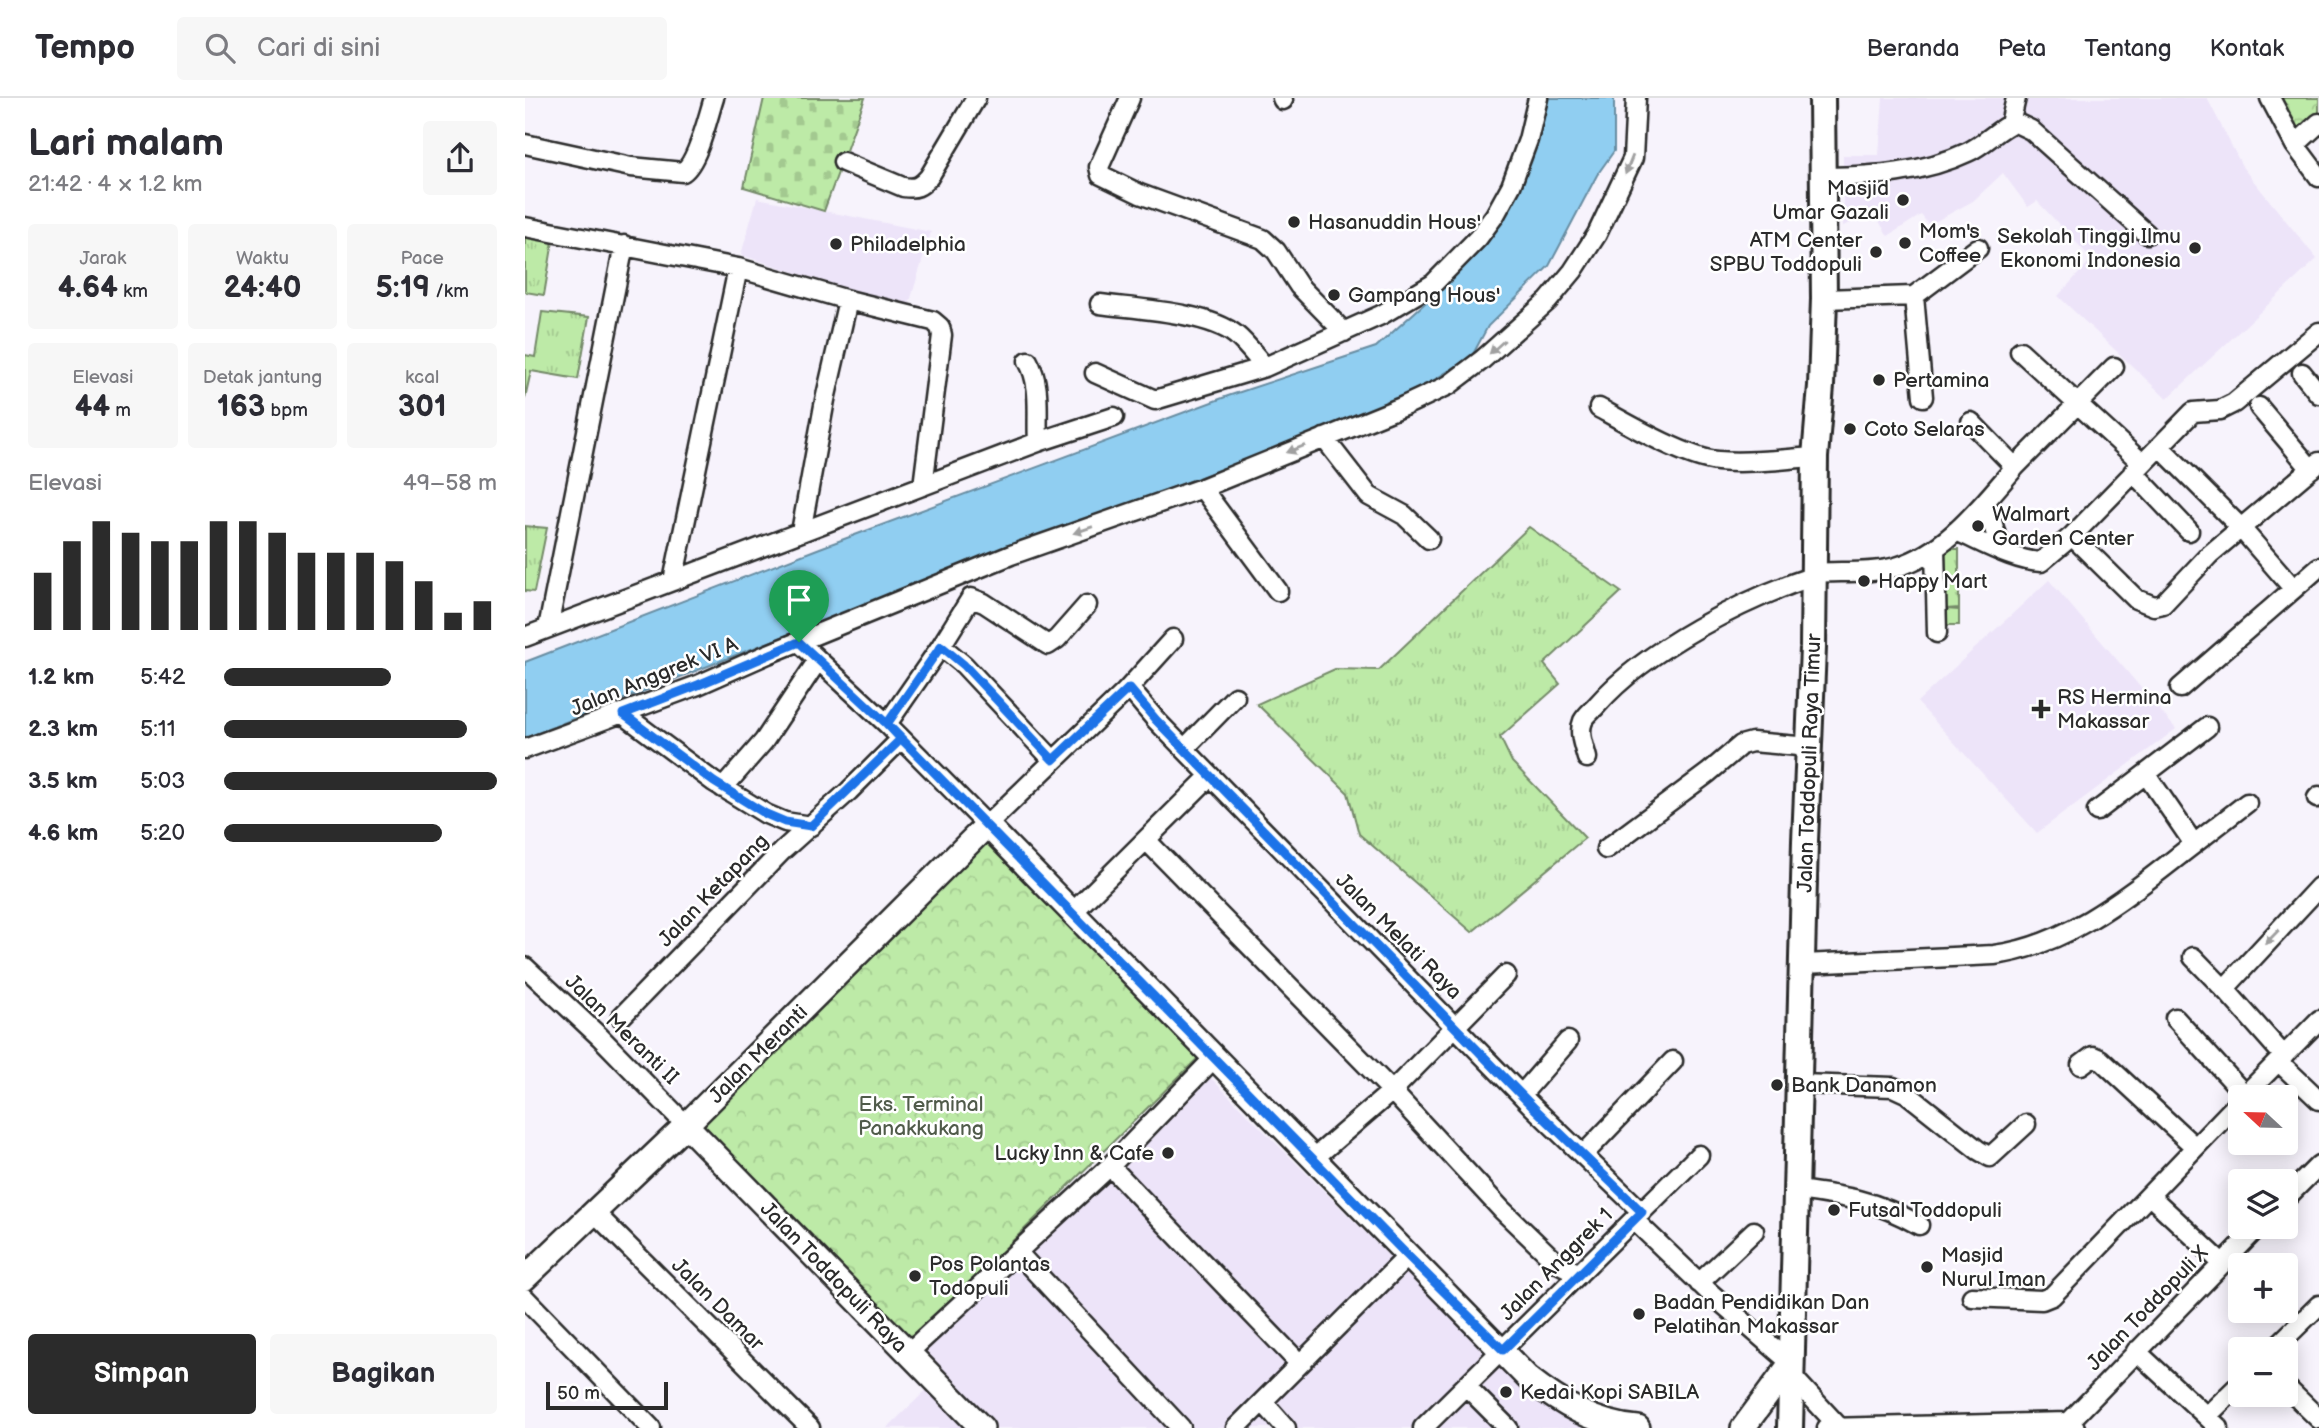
<!DOCTYPE html>
<html lang="id">
<head>
<meta charset="utf-8">
<style>
	body { margin:0; font-family:"Balsamiq Sans",sans-serif; background:#f7f7f7; color:#2b2b33; height:100vh; display:flex; flex-direction:column; font-size:26px; white-space:nowrap }
	* { box-sizing:border-box; margin:0 }
	p { font-size:23px; color:#7c7c81 }
	.icon { flex:none; width:38px; height:38px; fill:none; stroke:currentColor; stroke-width:2; stroke-linecap:round; stroke-linejoin:round }
	.map { position:relative; flex:1; overflow:hidden }
	.sheet { display:flex; flex-direction:column; background:#fff; width:525px }
	.sheet>* { flex:none }
	.needle { width:46px; rotate:292deg }
	.fabs { position:absolute; left:1703px; top:987px; display:grid; gap:14px }
	.fabs a { display:grid; place-items:center; width:70px; height:70px; border-radius:7px; background:#fff; box-shadow:0 4px 18px #0003; font-size:35px }
	.scale { position:absolute; left:21px; bottom:18px; width:122px; box-sizing:border-box; padding-left:7px; border:4px solid #2b2b2b; border-top:0; font-size:19px; line-height:24px; white-space:nowrap; color:#2b2b2b; -webkit-text-stroke:5px #fff; paint-order:stroke }
	.pin { position:absolute; display:grid; place-items:center; width:60px; height:60px; color:#fff; margin:-72px -30px; border-radius:50% 50% 50% 0; rotate:-45deg; box-shadow:0 0 7px #0007 }
	.pin .icon { rotate:45deg }
	.round { display:grid; place-items:center; flex:none; width:74px; height:74px; border-radius:7px; background:#f7f7f7 }
	.head { display:flex; align-items:center; justify-content:space-between; height:119px; padding:0 28px }
	h1 { font-size:38px; font-weight:600; line-height:52px }
	.stats { display:grid; grid-template-columns:repeat(3,1fr); gap:10px; height:119px; padding:7px 28px }
	.stats div { display:grid; align-content:center; border-radius:7px; background:#f7f7f7; text-align:center }
	.stats b { font-size:30px; font-weight:600 }
	.stats small { font-size:19px; font-weight:400 }
	.stats p { font-size:19px }
	.chart { height:196px; padding:14px 28px }
	.chart p { display:flex; justify-content:space-between }
	.chart svg { width:100%; height:126px; margin-top:7px; stroke:#2b2b2b; stroke-width:6 }
	.button { display:flex; gap:14px; margin-top:auto; padding:14px 28px }
	.button a { flex:1; height:80px; border-radius:7px; background:#2b2b2b; color:#fff; font-size:28px; font-weight:600; line-height:80px; text-align:center }
	.button a+a { background:#f7f7f7; color:#2b2b33 }
	ul { padding:0 28px; list-style:none; font-size:23px }
	li { display:grid; grid-template-columns:112px 84px 1fr; align-items:center; height:52px }
	li i { height:18px; border-radius:9px; background:#2b2b2b }
	header { display:flex; align-items:center; gap:42px; box-sizing:border-box; height:98px; padding:0 35px; background:#fff; border-bottom:2px solid #e1e1e2 }
	header strong { font-size:33px }
	nav { display:flex; gap:38px; margin-inline-start:auto; font-size:24px }
	.search { width:490px; height:63px; background:#f7f7f7; display:flex; align-items:center; gap:18px; box-sizing:border-box; padding:0 24px; border-radius:7px; color:#7c7c81; font-size:26px }
	main { display:flex; flex:1; min-height:0 }
	.map>svg:first-child { display:block }
	.built { fill:#ede4f9 }
	.grass { fill:url(#grass-tufts); stroke:#748a69; stroke-width:2 }
	.forest { fill:url(#forest-crowns); stroke:#748a69; stroke-width:2 }
	.cemetery { fill:url(#cemetery-stones); stroke:#748a69; stroke-width:2 }
	.water { fill:#90cef1; stroke:#688da2; stroke-width:2 }
	.lines { fill:none; stroke-linecap:round; stroke-linejoin:round }
	.minor-casing { stroke:#2b2b2b; stroke-width:23 }
	.tertiary-casing { stroke:#2b2b2b; stroke-width:28 }
	.secondary-casing { stroke:#2b2b2b; stroke-width:30 }
	.minor { stroke:#fff; stroke-width:18 }
	.tertiary { stroke:#fff; stroke-width:23 }
	.secondary { stroke:#fff; stroke-width:24 }
	.oneway { fill:#a0a0a0 }
	.route-casing { stroke:#fff; stroke-width:14 }
	.route { stroke:#1a73e8; stroke-width:9 }
	.poi-dot { fill:#2b2b2b; stroke:#fff; stroke-width:2.5 }
	.labels { text-anchor:middle; stroke-width:5; stroke-linejoin:round; paint-order:stroke }
	.poi-label { font-size:21px; fill:#2b2b2b; stroke:#fff; text-anchor:start }
	.street-label { font-size:21px; fill:#2b2b2b; stroke:#fff }
	.park-label { font-size:21px; fill:#505b4a; stroke:#fff }
</style>
</head>
<body>
<header>
<strong>Tempo</strong>
<div class="search"><svg class="icon" aria-label="search" viewBox="0 0 24 24"><circle cx="10" cy="10" r="6"/><path d="M15 15l6 6"/></svg>Cari di sini</div>
<nav><a>Beranda</a><a>Peta</a><a>Tentang</a><a>Kontak</a></nav>
</header>
<main>
<section class="sheet">
<div class="head"><div><h1>Lari malam</h1><p>21:42 · 4 × 1.2 km</p></div><a class="round"><svg class="icon" aria-label="share" viewBox="0 0 24 24"><path d="M12 15V3M7 8l5-5 5 5M5 13v7h14v-7"/></svg></a></div>
<div class="stats">
<div><p>Jarak</p><b>4.64<small> km</small></b></div>
<div><p>Waktu</p><b>24:40</b></div>
<div><p>Pace</p><b>5:19<small> /km</small></b></div>
</div>
<div class="stats">
<div><p>Elevasi</p><b>44<small> m</small></b></div>
<div><p>Detak jantung</p><b>163<small> bpm</small></b></div>
<div><p>kcal</p><b>301</b></div>
</div>
<div class="chart"><p><span>Elevasi</span>49–58 m</p>
<svg viewBox="0 0 160 44" preserveAspectRatio="none"><path d="M5 44V24M15 44V13M25 44V6M35 44V10M45 44V13M55 44V13M65 44V6M75 44V6M85 44V10M95 44V17M105 44V17M115 44V17M125 44V20M135 44V27M145 44V38M155 44V34"/></svg>
</div>
<ul>
<li><b>1.2 km</b>5:42<i style="width:61%"></i></li>
<li><b>2.3 km</b>5:11<i style="width:89%"></i></li>
<li><b>3.5 km</b>5:03<i style="width:100%"></i></li>
<li><b>4.6 km</b>5:20<i style="width:80%"></i></li>
</ul>
<div class="button"><a>Simpan</a><a>Bagikan</a></div>
</section>
<div class="map">
<svg width="1794" height="1330" viewBox="0 0 1794 1330">
	<defs>
		<pattern id="grass-tufts" width="24" height="20" patternUnits="userSpaceOnUse" patternTransform="scale(1.75)"><rect width="24" height="20" fill="#bdeaa7"/><path d="M3 7l-1-3M5 7V3M7 7l1-3M15 17l-1-3M17 17v-4M19 17l1-3" fill="none" stroke="#a3c990"/></pattern>
		<pattern id="forest-crowns" width="20" height="18" patternUnits="userSpaceOnUse" patternTransform="scale(1.75)"><rect width="20" height="18" fill="#bdeaa7"/><path d="M2 6a3 3 0 1 1 6 0M12 15a3 3 0 1 1 6 0" fill="none" stroke="#a3c990"/></pattern>
		<pattern id="cemetery-stones" width="16" height="16" patternUnits="userSpaceOnUse" patternTransform="scale(1.75)"><rect width="16" height="16" fill="#bdeaa7"/><path d="M2 7V4a2 2 0 0 1 4 0v3zM10 15v-3a2 2 0 0 1 4 0v3z" fill="#a3c990"/></pattern>
	</defs>
	<rect width="100%" height="100%" fill="#f7f3fc"/>
	<filter id="ink" filterUnits="userSpaceOnUse"><feTurbulence type="fractalNoise" baseFrequency=".0143" numOctaves="2"/><feDisplacementMap in="SourceGraphic" scale="14" xChannelSelector="R" yChannelSelector="G"/><feConvolveMatrix kernelMatrix="1 2 1 2 8 2 1 2 1" color-interpolation-filters="sRGB"/></filter>
	<g filter="url(#ink)">
		<path class="built" d="M1358,0H1682L1718,70L1792,161L1642,301L1533,198L1567,161L1512,103L1503,109L1478,75L1448,103L1404,127L1396,117L1363,138L1349,115L1318,128V57H1354Z
			M232,100L406,134L383,210L216,157Z
			M1524,482L1651,631L1512,735L1392,604Z
			M684,978L980,1274L1017,1307L1073,1330H362L418,1276L395,1253L552,1106Z"/>
		<path class="grass" d="M0,132L29,137L19,197L0,194Z
			M17,214L64,219L53,281L6,273L0,300V257L10,259Z
			M0,428L22,430L9,494L0,493Z
			M1004,429L1096,494L1019,566L1035,586L975,639L987,664L1060,740L947,834L834,736L823,695L732,606L810,571L854,572Z
			M1415,451H1434V510L1421,511L1434,512V527H1416Z"/>
		<path class="forest" d="M1745,0H1794V25L1770,47Z
			M460,740L675,958L387,1242L171,1025Z"/>
		<path class="cemetery" d="M239,0H340L299,113L219,89Z"/>
		<path class="water" d="M1017,0H1089V53L1072,77L1024,168L963,228L947,258L893,292L705,368L397,484L0,640V564L295,450L703,298L851,249L919,188L979,123L1011,36Z"/>
		<g class="lines">
			<g class="minor-casing">
				<path id="minor" d="M605,0L574,69L576,77L615,96L738,141L751,153L774,188L819,234
					M757,0L758,2
					M1745,0L1770,47L1794,79
					M1485,26L1491,0
					M0,46L106,69L158,74C173,64 183,18 189,0
					M1770,47L1794,25
					M318,64L378,89C391,91 395,89 404,79L451,0
					M1299,79C1349,78 1397,76 1443,54C1460,46 1473,31 1489,24L1506,32L1622,136
					M0,129L213,170L323,202L408,223L415,229L417,237L398,388
					M1389,198L1398,299
					M1299,201L1389,198L1453,150
					M575,206C611,211 683,214 711,237C722,246 731,259 740,269
					M1495,253L1617,365
					M503,263C517,288 511,316 513,344
					M570,275L630,302L740,269L856,217L908,186L953,140L970,117L986,88L1003,42L1013,0
					M1777,275L1794,296
					M1734,309L1786,371
					M1074,310C1103,326 1161,360 1193,363C1225,366 1258,361 1290,359
					M799,340L844,398L879,417L904,441
					M1635,349L1715,429L1768,490
					M1490,369L1589,269
					M1608,374L1664,433
					M677,390L753,493
					M1456,408L1467,423L1475,451
					M1431,433C1457,444 1489,463 1516,464L1547,438L1668,314L1695,312L1709,305L1794,234
					M276,434L300,302L323,202
					M1547,438L1611,501L1629,508L1638,506L1684,457L1794,364
					M1410,450L1412,535
					M1289,475C1315,473 1345,476 1371,469C1421,455 1457,407 1490,369L1446,324
					M148,483L213,170
					M23,530L99,147
					M0,539L513,344L589,319
					M274,544L362,626L462,727L600,594L648,541
					M416,548L446,500L459,505L523,547L532,541L562,507
					M604,590L631,622L1008,1009L1117,1114
					M1655,590L1794,469
					M98,616L189,684L241,716L260,724L286,728
					M362,626L416,548L439,567L528,662
					M660,650L710,599
					M0,651L173,587L243,556L486,457L677,390L879,308L924,287L957,262L1023,203L1048,173L1072,136L1108,60L1111,0
					M1062,660C1059,648 1053,635 1058,623C1061,617 1068,612 1072,607C1121,551 1219,501 1289,478
					M1621,676L1669,746L1722,705
					M198,690L239,643L293,562
					M1792,700L1794,698
					M1572,713L1682,629
					M621,742L867,993L977,1112L1031,1164L1054,1176
					M1081,751L1183,675L1216,647L1227,644L1284,649
					M547,815L685,678
					M1668,859L1704,896
					M1279,866L1469,857C1547,847 1609,792 1669,746
					M0,869L75,939L161,1027
					M96,919L257,753L324,693L376,641
					M1650,920L1720,997
					M1759,958L1704,896L1702,888L1794,789
					M1753,963L1794,1002
					M1556,967L1568,958L1575,961L1670,1049
					M1275,986L1368,989L1381,995L1453,1052L1465,1059L1501,1026
					M997,996L1043,943
					M1718,999L1794,922
					M1058,1057L1148,963
					M788,1061L867,993L981,877
					M585,1068L775,1266
					M1271,1092C1320,1098 1350,1102 1394,1127
					M1625,1098L1697,1165
					M1760,1101L1794,1067
					M69,1114L285,1330
					M1109,1122L1183,1193L1266,1265
					M492,1154L656,1330
					M1174,1185L1229,1133
					M1447,1199L1517,1202L1527,1198L1715,1003
					M0,1200L126,1330
					M1749,1251L1794,1207
					M1611,1253L1694,1330
					M383,1255L585,1068L689,960
					M1266,1277L1315,1330
					M941,1288L983,1330
					M1760,1288L1794,1321
					M738,1304L761,1330
					M1682,1318L1715,1286
					M1544,1324L1733,1129
					M711,1330L883,1158
					M898,1330L1174,1057
					M1302,1330L1544,1324L1550,1330"/>
			</g>
			<g class="tertiary-casing">
				<path id="tertiary" d="M161,1027L457,1330
					M0,1180L161,1027L462,727L1003,1280C1036,1306 1070,1326 1113,1330
					M1218,1330L1266,1265"/>
			</g>
			<g class="secondary-casing">
				<path id="secondary" d="M1265,1330L1280,743L1288,550L1290,359L1296,288L1299,201L1297,0"/>
			</g>
			<use href="#minor" class="minor"/>
			<use href="#tertiary" class="tertiary"/>
			<use href="#secondary" class="secondary"/>
		</g>
		<defs><path id="oneway-solid" d="M-6-.8H1V-3.2L6.5 0L1 3.2V.8H-6Z" transform="scale(1.75)"/></defs>
		<g class="oneway">
			<use href="#oneway-solid" transform="translate(1104 67) rotate(112)"/>
			<use href="#oneway-solid" transform="translate(972 249) rotate(138)"/>
			<use href="#oneway-solid" transform="translate(771 351) rotate(158)"/>
			<use href="#oneway-solid" transform="translate(558 432) rotate(161)"/>
			<use href="#oneway-solid" transform="translate(1747 839) rotate(134)"/>
		</g>
	</g>
	<g class="lines" filter="url(#ink)">
		<g class="route-casing">
			<path id="route" d="M274,544L362,626L883,1158L978,1252L1117,1114L1008,1009L631,622L604,590L528,662L439,567L416,548L362,626L376,641L286,728L260,724L241,716L189,684L98,616L173,587L274,544"/>
		</g>
		<use href="#route" class="route"/>
	</g>
	<g class="poi-dot">
		<circle cx="1378" cy="102" r="7"/>
		<circle cx="769" cy="124" r="7"/>
		<circle cx="1380" cy="145" r="7"/>
		<circle cx="311" cy="146" r="7"/>
		<circle cx="1670" cy="150" r="7"/>
		<circle cx="1351" cy="154" r="7"/>
		<circle cx="809" cy="197" r="7"/>
		<circle cx="1354" cy="282" r="7"/>
		<circle cx="1325" cy="331" r="7"/>
		<circle cx="1453" cy="428" r="7"/>
		<circle cx="1339" cy="483" r="7"/>
		<path d="M1512.5 600.5h7v7h7v7h-7v7h-7v-7h-7v-7h7z"/>
		<circle cx="1252" cy="987" r="7"/>
		<circle cx="643" cy="1055" r="7"/>
		<circle cx="1309" cy="1112" r="7"/>
		<circle cx="1402" cy="1169" r="7"/>
		<circle cx="390" cy="1178" r="7"/>
		<circle cx="1114" cy="1216" r="7"/>
		<circle cx="981" cy="1294" r="7"/>
	</g>
	<g class="labels">
		<g class="poi-label">
			<text x="1364" y="97" text-anchor="end">Masjid<tspan x="1364" dy="24">Umar Gazali</tspan></text>
			<text x="783" y="131">Hasanuddin Hous'</text>
			<text x="1394" y="140">Mom's<tspan x="1394" dy="24">Coffee</tspan></text>
			<text x="1656" y="145" text-anchor="end">Sekolah Tinggi Ilmu<tspan x="1656" dy="24">Ekonomi Indonesia</tspan></text>
			<text x="1337" y="149" text-anchor="end">ATM Center<tspan x="1337" dy="24">SPBU Toddopuli</tspan></text>
			<text x="325" y="153">Philadelphia</text>
			<text x="823" y="204">Gampang Hous'</text>
			<text x="1368" y="289">Pertamina</text>
			<text x="1339" y="338">Coto Selaras</text>
			<text x="1467" y="423">Walmart<tspan x="1467" dy="24">Garden Center</tspan></text>
			<text x="1353" y="490">Happy Mart</text>
			<text x="1532" y="606">RS Hermina<tspan x="1532" dy="24">Makassar</tspan></text>
			<text x="1266" y="994">Bank Danamon</text>
			<text x="629" y="1062" text-anchor="end">Lucky Inn &amp; Cafe</text>
			<text x="1323" y="1119">Futsal Toddopuli</text>
			<text x="1416" y="1164">Masjid<tspan x="1416" dy="24">Nurul Iman</tspan></text>
			<text x="404" y="1173">Pos Polantas<tspan x="404" dy="24">Todopuli</tspan></text>
			<text x="1128" y="1211">Badan Pendidikan Dan<tspan x="1128" dy="24">Pelatihan Makassar</tspan></text>
			<text x="995" y="1301">Kedai Kopi SABILA</text>
		</g>
		<g class="street-label">
			<text transform="translate(129 578) rotate(-22)" y="7">Jalan Anggrek VI A</text>
			<text transform="translate(1284 665) rotate(-88)" y="7">Jalan Toddopuli Raya Timur</text>
			<text transform="translate(188 792) rotate(-46)" y="7">Jalan Ketapang</text>
			<text transform="translate(874 838) rotate(45)" y="7">Jalan Melati Raya</text>
			<text transform="translate(97 931) rotate(44)" y="7">Jalan Meranti II</text>
			<text transform="translate(233 956) rotate(-45)" y="7">Jalan Meranti</text>
			<text transform="translate(1031 1166) rotate(-45)" y="7">Jalan Anggrek 1</text>
			<text transform="translate(309 1179) rotate(46)" y="7">Jalan Toddopuli Raya</text>
			<text transform="translate(193 1206) rotate(45)" y="7">Jalan Damar</text>
			<text transform="translate(1622 1210) rotate(-46)" y="7">Jalan Toddopuli X</text>
		</g>
		<g class="park-label">
			<text x="396" y="1013">Eks. Terminal<tspan x="396" dy="24">Panakkukang</tspan></text>
		</g>
	</g>
</svg>
<div class="fabs">
<a><svg class="needle" viewBox="-14 -14 28 28"><path d="M0-13l5 13h-10z" fill="#e53935"/><path d="M0 13l5-13h-10z" fill="#7c7c81"/></svg></a>
<a><svg class="icon" aria-label="layers" viewBox="0 0 24 24"><path d="M12 4l9 5-9 5-9-5zM3 14l9 5 9-5"/></svg></a>
<a>+</a>
<a>−</a>
</div>
<div class="scale">50 m</div>
<div class="pin" style="left:274px;top:544px;background:#1e9e55"><svg class="icon" aria-label="arrive" viewBox="0 0 24 24"><path d="M6 21V4h12l-3 4 3 4H6"/></svg></div>
</div>
</main>
</body>
</html>
